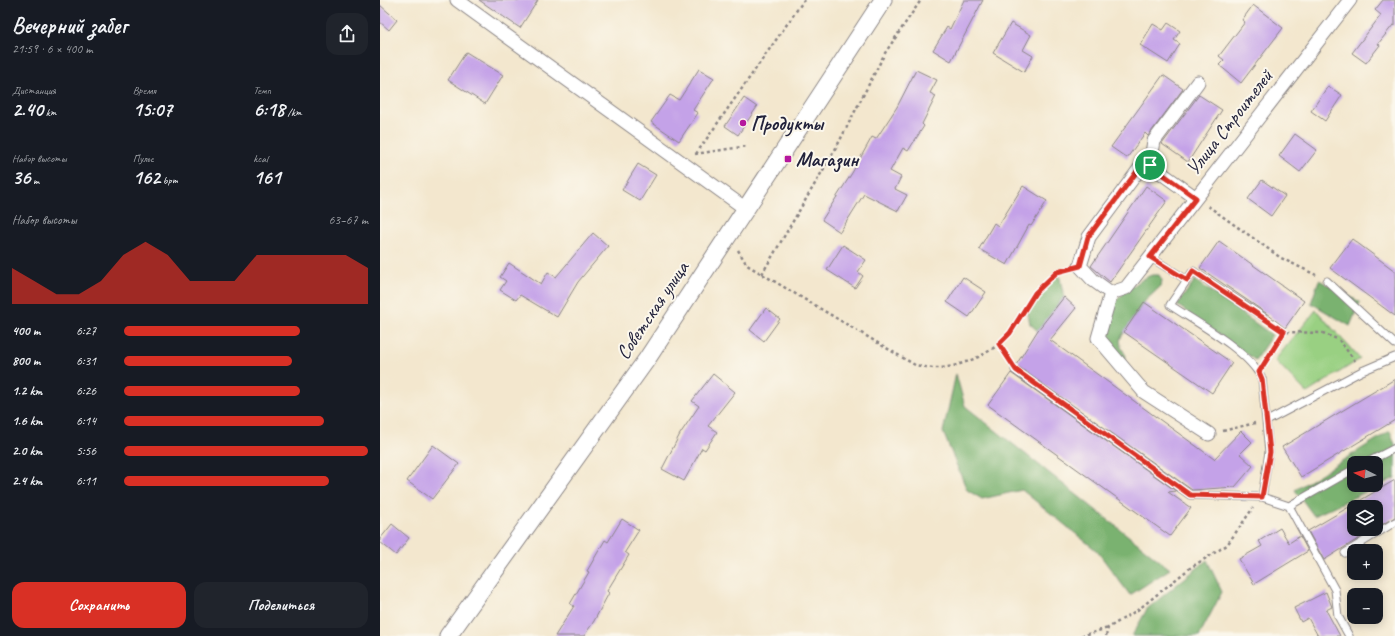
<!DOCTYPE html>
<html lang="ru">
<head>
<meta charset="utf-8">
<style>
	body { margin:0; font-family:Caveat,sans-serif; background:#20242c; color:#f1f3f6; height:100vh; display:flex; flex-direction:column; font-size:15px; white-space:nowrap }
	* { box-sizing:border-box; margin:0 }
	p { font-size:13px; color:#9ea1a6 }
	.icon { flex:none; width:22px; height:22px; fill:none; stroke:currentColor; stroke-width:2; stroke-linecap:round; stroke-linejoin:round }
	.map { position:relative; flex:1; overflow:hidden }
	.panel { display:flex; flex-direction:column; background:#171b24; width:380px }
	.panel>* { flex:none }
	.needle { width:26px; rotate:276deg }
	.fabs { position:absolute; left:967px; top:456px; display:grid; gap:8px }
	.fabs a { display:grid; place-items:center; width:36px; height:36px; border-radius:8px; background:#171b24; box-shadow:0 2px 10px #0003; font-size:20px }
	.pin { position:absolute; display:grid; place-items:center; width:34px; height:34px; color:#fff; margin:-17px; border:2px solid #fff; border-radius:50%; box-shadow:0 1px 4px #0007 }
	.round { display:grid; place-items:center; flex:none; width:42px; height:42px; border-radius:12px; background:#20242c }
	.headline { display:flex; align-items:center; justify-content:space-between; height:68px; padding:0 12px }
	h1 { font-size:22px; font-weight:700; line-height:30px }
	.metrics { display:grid; grid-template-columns:repeat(3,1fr); gap:6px; height:68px; padding:4px 12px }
	.metrics div { display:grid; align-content:center }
	.metrics b { font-size:20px; font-weight:700 }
	.metrics small { font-size:11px; font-weight:400 }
	.metrics p { font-size:11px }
	.chart { height:112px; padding:8px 12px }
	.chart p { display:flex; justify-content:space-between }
	.chart svg { width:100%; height:72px; margin-top:4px; fill:#d93025; opacity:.7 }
	.primary-button { display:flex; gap:8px; margin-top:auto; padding:8px 12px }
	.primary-button a { flex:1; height:46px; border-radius:12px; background:#d93025; color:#fff; font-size:16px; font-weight:700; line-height:46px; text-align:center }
	.primary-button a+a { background:#20242c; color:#f1f3f6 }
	ul { padding:0 12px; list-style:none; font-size:13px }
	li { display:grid; grid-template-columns:64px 48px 1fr; align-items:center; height:30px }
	li i { height:10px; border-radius:5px; background:#d93025 }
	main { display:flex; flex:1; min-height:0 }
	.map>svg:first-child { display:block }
	.green { fill:#99d082; stroke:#5e795e }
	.forest { fill:#7ab270; stroke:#4e6a56; fill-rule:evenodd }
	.building { fill:#c4a2e8 }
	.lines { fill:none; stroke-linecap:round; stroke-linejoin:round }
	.service-casing { stroke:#8a8484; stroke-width:9 }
	.minor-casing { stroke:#8a8484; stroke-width:15 }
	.tertiary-casing { stroke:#8a8484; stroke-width:19 }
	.path { stroke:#8a8484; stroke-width:2.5; stroke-dasharray:3 3; stroke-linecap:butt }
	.service { stroke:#fff; stroke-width:7 }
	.minor { stroke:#fff; stroke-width:13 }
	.tertiary { stroke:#fff; stroke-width:17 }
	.route-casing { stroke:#fff; stroke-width:8 }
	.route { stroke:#d93025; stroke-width:5 }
	.poi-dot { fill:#b5179e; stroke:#fbf7ec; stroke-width:1.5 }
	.labels { text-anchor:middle; stroke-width:4; stroke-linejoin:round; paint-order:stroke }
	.street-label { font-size:20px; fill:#22223b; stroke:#fbf7ec }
	.poi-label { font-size:20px; font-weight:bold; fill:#22223b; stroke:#fbf7ec; text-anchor:start }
</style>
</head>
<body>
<main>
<section class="panel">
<div class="headline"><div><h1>Вечерний забег</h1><p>21:59 · 6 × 400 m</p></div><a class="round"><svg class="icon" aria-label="share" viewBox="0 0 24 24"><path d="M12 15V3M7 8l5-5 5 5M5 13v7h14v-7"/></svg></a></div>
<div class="metrics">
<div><p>Дистанция</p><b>2.40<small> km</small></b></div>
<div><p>Время</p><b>15:07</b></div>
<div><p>Темп</p><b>6:18<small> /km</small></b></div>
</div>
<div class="metrics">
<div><p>Набор высоты</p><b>36<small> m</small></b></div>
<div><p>Пульс</p><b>162<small> bpm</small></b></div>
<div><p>kcal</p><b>161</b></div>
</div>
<div class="chart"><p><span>Набор высоты</span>63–67 m</p>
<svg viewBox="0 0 160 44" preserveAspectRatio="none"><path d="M0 44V22L10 30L20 38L30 38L40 30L50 14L60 6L70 14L80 30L90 30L100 30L110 14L120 14L130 14L140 14L150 14L160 22V44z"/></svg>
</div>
<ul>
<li><b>400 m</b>6:27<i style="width:72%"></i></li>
<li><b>800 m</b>6:31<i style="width:69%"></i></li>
<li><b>1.2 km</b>6:26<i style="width:72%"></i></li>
<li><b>1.6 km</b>6:14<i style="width:82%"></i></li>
<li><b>2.0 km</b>5:56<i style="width:100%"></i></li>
<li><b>2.4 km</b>6:11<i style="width:84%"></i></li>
</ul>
<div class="primary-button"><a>Сохранить</a><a>Поделиться</a></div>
</section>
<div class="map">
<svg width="1015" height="636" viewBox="0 0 1015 636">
	<rect width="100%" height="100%" fill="#fbf7ec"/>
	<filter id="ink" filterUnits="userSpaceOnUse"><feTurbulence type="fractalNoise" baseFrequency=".025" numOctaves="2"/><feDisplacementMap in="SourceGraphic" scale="8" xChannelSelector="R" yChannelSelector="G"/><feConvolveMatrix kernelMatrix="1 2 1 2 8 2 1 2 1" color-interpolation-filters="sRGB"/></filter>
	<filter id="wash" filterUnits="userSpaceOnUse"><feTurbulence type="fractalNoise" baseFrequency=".012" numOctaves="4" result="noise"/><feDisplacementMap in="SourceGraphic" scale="16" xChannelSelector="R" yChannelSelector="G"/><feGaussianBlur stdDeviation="0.9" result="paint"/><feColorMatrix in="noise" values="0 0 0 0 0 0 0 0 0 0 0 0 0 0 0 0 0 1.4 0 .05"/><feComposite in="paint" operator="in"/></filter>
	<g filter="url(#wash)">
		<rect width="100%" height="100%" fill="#f3e7ce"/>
		<path class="green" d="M936,310L980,359L927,393L895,360Z"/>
		<path class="forest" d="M679,274L684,297L658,331L650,324L647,309Z
			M772,275H779L782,280L781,286L764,302L740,339L741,347L746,356L745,359L742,360C720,334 720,311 748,290C756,284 763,278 772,275Z
			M815,280L892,335L875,360L797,305Z
			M939,280L980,302L970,326L931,303Z
			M576,374L585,406L790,569L750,595L717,551L642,490L602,499L587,490L563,432Z
			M1010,431L1015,445V478L934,516L915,490ZM974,463H996V485H974Z
			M827,560L842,592L819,636H752L767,609Z"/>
		<g id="blocks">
			<path class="building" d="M99,0H158L140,28Z
				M584,0H603L571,61L553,50L567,27L570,29Z
				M1003,0H1015V26L1013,25L998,44L1000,45L986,63L972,53L1001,15L995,10Z
				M0,5L17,20L9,30L0,22Z
				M873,5L903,28L861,83L839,65L844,60L839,56L865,22L862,20Z
				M631,23L651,35L643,50L653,56L644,72L613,53Z
				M788,23L800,31L794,40L800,44L788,63L760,45L773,24L783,30Z
				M86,52L123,75L105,104L68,80Z
				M319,69L334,78L313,110L318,113L299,141L271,122L290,95L299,100Z
				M536,70L557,80L550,93L556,96L542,124L544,126L528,151L523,148L510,171L521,177L515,189L527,195L518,211L484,194L460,232L442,220L472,173L492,137L496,139L517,107Z
				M783,75L803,89L768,136L765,133L747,158L731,147Z
				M948,86L962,95L945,121L931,111Z
				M819,95L842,110L808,162L782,144Z
				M364,98L377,107L358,135L345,126Z
				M915,134L937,150L920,172L899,156Z
				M258,164L276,175L260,201L242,190Z
				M882,180L905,196L891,216L868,199Z
				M643,186L667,201L651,226L649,225L627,265L599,249L614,223L618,226Z
				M766,186L787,201L730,282L711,266Z
				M213,233L228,246L198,282L177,317L140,295L136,300L120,290L126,281L120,277L129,263L161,284L168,272L176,277Z
				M972,239L1015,271V316L950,268Z
				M839,241L924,301L905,328L886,313L820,268Z
				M463,245L486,260L478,272L483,276L475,288L447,270Z
				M583,277L606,292L589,317L567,302Z
				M684,297L696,308L670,340L834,459L861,431L872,442L860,454L873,466L855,487L812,490L636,365L658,330Z
				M764,302L852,363L832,393L744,332Z
				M386,308L400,319L384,341L370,330Z
				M631,373L796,491L788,492L811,508L790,536L608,405Z
				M333,374L355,392L328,426L337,432L325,450L322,448L304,481L282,469L300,434L319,406L312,401Z
				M1015,379V420L921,477L902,447Z
				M53,445L79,464L52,499L27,481Z
				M1015,480V517L996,528V507H974V529H994L944,560L928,531Z
				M242,519L259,530L245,552L249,555L227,591L229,593L214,621L204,636H175L194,606L190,604L209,572L207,571L225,540L228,542Z
				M12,524L29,538L16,555L0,542V539Z
				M900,528L909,543L920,536L928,551L874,584L859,559L882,546L879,541Z
				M946,592L952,607L946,610L960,636H938L928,618L921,622L914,608Z"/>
		</g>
	</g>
	<g filter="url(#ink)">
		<use href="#blocks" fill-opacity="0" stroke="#8a8484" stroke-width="1"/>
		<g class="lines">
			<g class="service-casing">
				<path id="service" d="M770,257L807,280L790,305C817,323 868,350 882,379L889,452L882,497
					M807,280L813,271L883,317
					M947,281L1015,344
					M635,370L810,495L882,497L909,506L974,469
					M887,421L982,371L1015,357
					M986,463L1015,448
					M909,506L955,590L958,616L969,636
					M965,553L1015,522"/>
			</g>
			<g class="minor-casing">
				<path id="minor" d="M77,0L366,209
					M770,165L774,141L818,82
					M816,198L770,165L761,167L709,237L700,266L713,280L731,293L746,288L970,0
					M731,293L718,338L764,392L829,434"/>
			</g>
			<g class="tertiary-casing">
				<path id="tertiary" d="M68,636L267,359L503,0"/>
			</g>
			<path class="path" d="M315,154L368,146
				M316,154L424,0
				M828,206L901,258L936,275
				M358,250L367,265L382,274L535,365C541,366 549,368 556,368C580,368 616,352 631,332C647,311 658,277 686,270
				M382,274L456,148L505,53L541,0
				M891,323L904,332L943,333L959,340L975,361
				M619,344L630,361
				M885,362L904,332
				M843,431L875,423
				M701,636L728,628
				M726,636L728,628L759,609L810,568L847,545L873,508"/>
			<use href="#service" class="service"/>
			<use href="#minor" class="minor"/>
			<use href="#tertiary" class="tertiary"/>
		</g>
	</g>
	<g class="lines" filter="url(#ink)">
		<g class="route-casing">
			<path id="route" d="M770,165L816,198L770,257L807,280L813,271L904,332L879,372L882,379L890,452L882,497L810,495L636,370L619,344L630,333L655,293L677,272L700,266L708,237L761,166Z"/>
		</g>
		<use href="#route" class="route"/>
	</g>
	<g class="poi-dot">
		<circle cx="363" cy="123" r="4"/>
		<rect x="404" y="155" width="8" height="8" rx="2"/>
	</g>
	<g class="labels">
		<g class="street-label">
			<text transform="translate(849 122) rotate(-52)" y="7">Улица Строителей</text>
			<text transform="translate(272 310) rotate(-56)" y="7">Советская улица</text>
		</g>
		<g class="poi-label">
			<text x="371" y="130">Продукты</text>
			<text x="416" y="166">Магазин</text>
		</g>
	</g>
</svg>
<div class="fabs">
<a><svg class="needle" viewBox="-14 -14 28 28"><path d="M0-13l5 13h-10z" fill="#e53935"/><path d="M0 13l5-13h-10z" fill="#9ea1a6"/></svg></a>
<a><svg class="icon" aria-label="layers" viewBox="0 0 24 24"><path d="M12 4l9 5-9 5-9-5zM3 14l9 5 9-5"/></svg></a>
<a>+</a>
<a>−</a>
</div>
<div class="pin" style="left:770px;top:165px;background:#1e9e55"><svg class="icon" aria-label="arrive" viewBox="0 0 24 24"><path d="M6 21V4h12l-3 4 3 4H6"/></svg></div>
</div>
</main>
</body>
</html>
